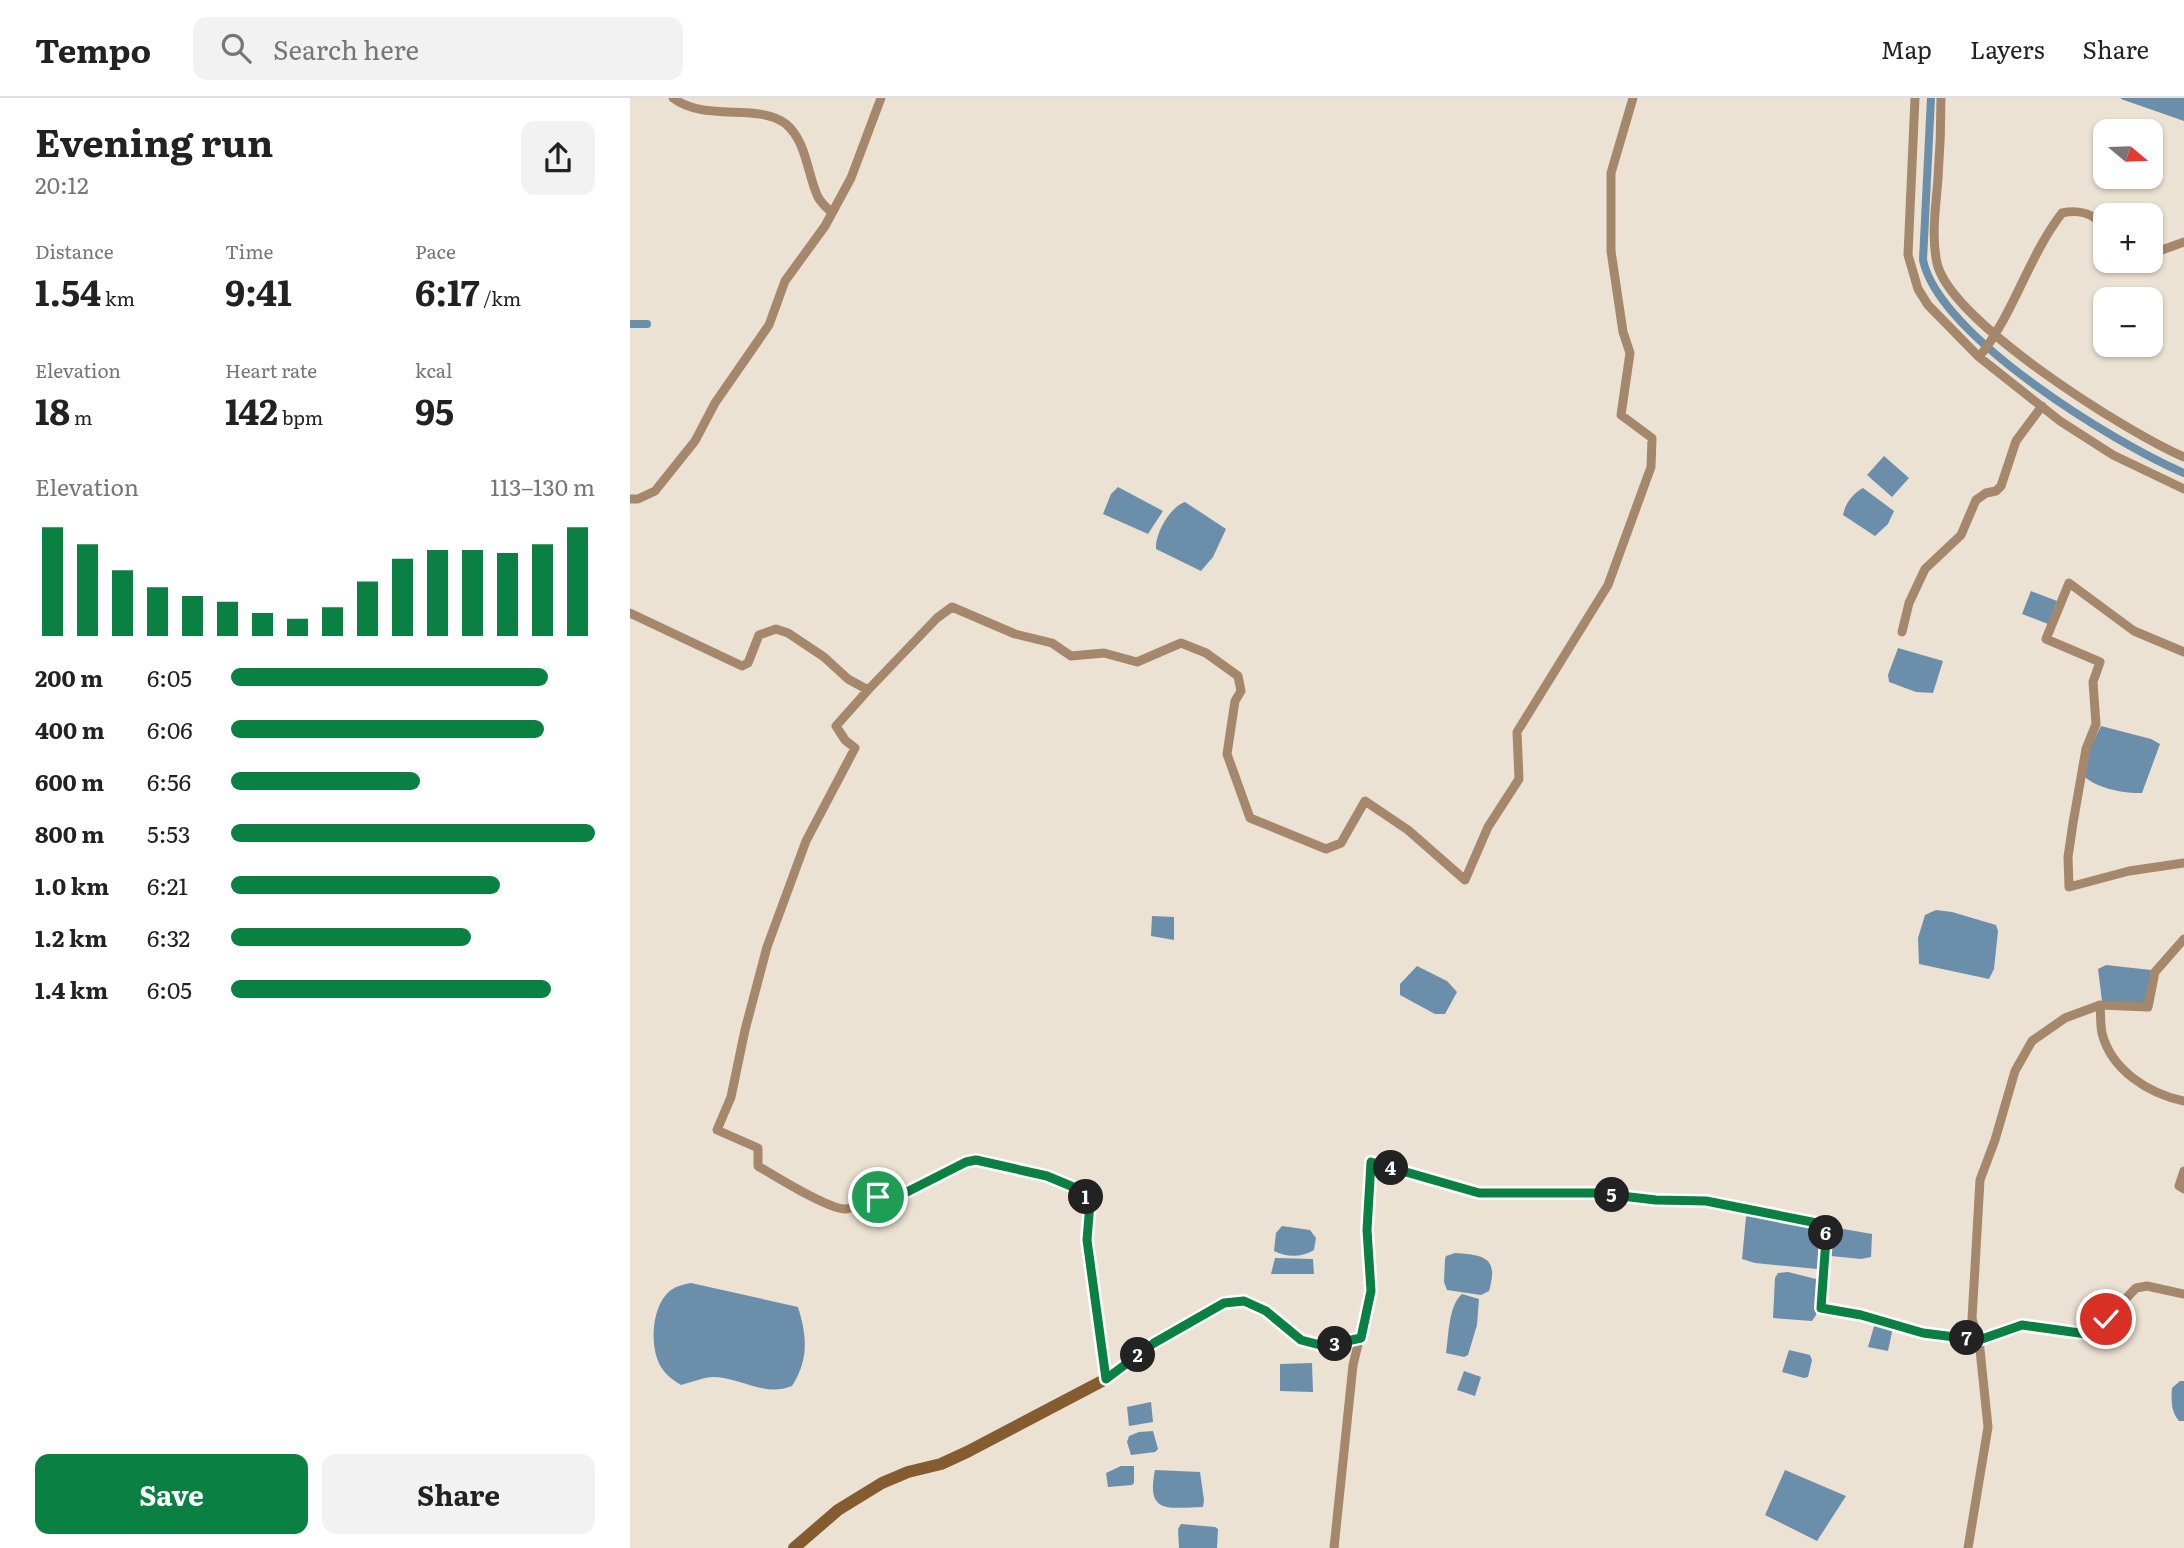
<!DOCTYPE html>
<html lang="en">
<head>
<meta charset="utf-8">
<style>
	body { margin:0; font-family:Literata,serif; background:#f2f2f2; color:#222; height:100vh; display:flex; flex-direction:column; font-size:26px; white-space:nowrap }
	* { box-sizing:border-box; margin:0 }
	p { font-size:23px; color:#767676 }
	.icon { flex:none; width:38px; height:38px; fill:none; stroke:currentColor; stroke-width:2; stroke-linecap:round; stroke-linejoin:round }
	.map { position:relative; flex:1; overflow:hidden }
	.drawer { display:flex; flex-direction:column; background:#fff; width:630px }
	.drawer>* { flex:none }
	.needle { width:46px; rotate:109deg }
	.fabs { position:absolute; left:1463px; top:21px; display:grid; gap:14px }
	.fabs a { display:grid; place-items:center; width:70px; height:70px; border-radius:14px; background:#fff; box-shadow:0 2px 5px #0004; font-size:35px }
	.pin { position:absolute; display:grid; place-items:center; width:60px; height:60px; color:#fff; margin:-30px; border:4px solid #fff; border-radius:50%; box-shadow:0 2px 7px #0007 }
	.km { position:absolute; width:35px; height:35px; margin:-18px; border-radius:50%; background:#222; color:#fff; font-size:19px; line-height:35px; text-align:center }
	.round { display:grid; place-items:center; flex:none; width:74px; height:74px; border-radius:14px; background:#f2f2f2 }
	.overview { display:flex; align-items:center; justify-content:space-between; height:119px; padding:0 35px }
	h1 { font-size:38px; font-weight:700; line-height:52px }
	.stats { display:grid; grid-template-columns:repeat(3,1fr); gap:10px; height:119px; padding:7px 35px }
	.stats div { display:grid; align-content:center }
	.stats b { font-size:35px; font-weight:700 }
	.stats small { font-size:19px; font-weight:400 }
	.stats p { font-size:19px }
	.chart { height:196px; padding:14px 35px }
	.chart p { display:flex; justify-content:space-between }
	.chart svg { width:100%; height:126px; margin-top:7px; stroke:#0b8043; stroke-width:6 }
	.cta { display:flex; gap:14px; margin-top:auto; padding:14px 35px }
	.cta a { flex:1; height:80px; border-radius:14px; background:#0b8043; color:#fff; font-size:28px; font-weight:700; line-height:80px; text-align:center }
	.cta a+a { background:#f2f2f2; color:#222 }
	ul { padding:0 35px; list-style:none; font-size:23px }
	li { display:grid; grid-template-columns:112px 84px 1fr; align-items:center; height:52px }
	li i { height:18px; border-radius:9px; background:#0b8043 }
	header { display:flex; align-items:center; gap:42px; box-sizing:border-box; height:98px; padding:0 35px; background:#fff; border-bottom:2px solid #e0e0e0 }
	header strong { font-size:33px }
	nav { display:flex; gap:38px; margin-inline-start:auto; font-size:24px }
	.search { width:490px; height:63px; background:#f2f2f2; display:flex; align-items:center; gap:18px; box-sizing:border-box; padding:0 24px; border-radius:14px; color:#767676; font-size:26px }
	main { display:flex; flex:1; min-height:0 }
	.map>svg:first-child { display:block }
	.water { fill:#6b8eab }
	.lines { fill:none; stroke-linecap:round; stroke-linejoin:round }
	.canal { stroke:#6b8eab; stroke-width:8 }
	.street { stroke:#a5886c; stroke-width:9 }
	.secondary { stroke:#855b30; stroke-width:12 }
	.route-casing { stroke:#fff; stroke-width:14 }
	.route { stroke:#0b8043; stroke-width:9 }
</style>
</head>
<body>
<header>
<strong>Tempo</strong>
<div class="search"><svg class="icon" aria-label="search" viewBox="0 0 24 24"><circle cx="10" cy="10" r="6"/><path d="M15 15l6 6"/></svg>Search here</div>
<nav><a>Map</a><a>Layers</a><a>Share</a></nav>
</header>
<main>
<section class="drawer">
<div class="overview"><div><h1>Evening run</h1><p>20:12</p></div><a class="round"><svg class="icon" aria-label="share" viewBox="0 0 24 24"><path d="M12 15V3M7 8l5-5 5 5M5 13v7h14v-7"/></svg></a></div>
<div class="stats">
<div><p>Distance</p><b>1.54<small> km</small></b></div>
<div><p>Time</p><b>9:41</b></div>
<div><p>Pace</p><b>6:17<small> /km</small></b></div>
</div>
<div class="stats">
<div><p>Elevation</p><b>18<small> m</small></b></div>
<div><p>Heart rate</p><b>142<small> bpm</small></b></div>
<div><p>kcal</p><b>95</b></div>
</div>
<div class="chart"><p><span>Elevation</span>113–130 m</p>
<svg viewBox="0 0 160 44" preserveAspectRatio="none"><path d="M5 44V6M15 44V12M25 44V21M35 44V27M45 44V30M55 44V32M65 44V36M75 44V38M85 44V34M95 44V25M105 44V17M115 44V14M125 44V14M135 44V15M145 44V12M155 44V6"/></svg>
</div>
<ul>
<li><b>200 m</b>6:05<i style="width:87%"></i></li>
<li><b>400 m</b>6:06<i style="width:86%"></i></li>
<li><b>600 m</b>6:56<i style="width:52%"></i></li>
<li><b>800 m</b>5:53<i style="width:100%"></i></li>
<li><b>1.0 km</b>6:21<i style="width:74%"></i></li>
<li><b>1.2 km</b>6:32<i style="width:66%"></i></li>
<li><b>1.4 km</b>6:05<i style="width:88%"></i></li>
</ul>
<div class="cta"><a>Save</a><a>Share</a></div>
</section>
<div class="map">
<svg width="1554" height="1450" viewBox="0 0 1554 1450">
	<rect width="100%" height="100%" fill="#ece2d3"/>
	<path class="water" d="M1491,0H1554V23L1491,1Z
		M1254,358L1279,380L1262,399L1237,377Z
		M488,389L533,413L518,436L473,416L481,396Z
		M1233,390L1264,413L1258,426L1245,438L1213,417C1215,406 1223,395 1233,390Z
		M555,404L596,431L583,459L571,473L526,451C525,435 540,409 555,404Z
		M1401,493L1427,503L1418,526L1392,516Z
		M1268,550L1313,563L1303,595L1286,594L1259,584L1258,577Z
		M1471,628L1521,641L1530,646L1512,695C1496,696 1466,690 1455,679L1457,656Z
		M1306,812L1322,814L1366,827L1368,833L1364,871L1359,881L1289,866L1288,840L1295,817Z
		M522,818L544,819V842L521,838Z
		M1476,867L1521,872L1517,906L1472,903L1468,871Z
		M787,868L817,883L827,894L815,916H805L770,897V886Z
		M1122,1115L1190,1132L1189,1169L1187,1171L1125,1165L1112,1161L1116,1119Z
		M652,1128L680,1132L686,1140L684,1152C673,1159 657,1160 644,1153L646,1135Z
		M1202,1129L1242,1136L1241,1159L1231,1161L1201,1158C1197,1150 1199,1137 1202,1129Z
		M825,1155C854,1157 869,1159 859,1193L851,1197L817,1192L814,1184L815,1161L816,1158Z
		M645,1160L683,1161L684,1176H641Z
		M1158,1174L1190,1182L1186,1217L1182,1223L1143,1220L1145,1180L1148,1175Z
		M61,1185L168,1209C177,1238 179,1262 162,1288C134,1299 112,1280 84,1279C74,1279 62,1284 51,1287C43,1282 36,1277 31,1269C19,1249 21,1207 41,1192C47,1188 54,1186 61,1185Z
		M832,1196L849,1201L847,1227L838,1257L834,1259L816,1255C819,1238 818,1208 832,1196Z
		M1245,1225L1263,1229L1258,1253L1238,1249Z
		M1159,1252L1180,1257L1182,1262L1178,1279L1174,1280L1152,1274Z
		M682,1265L683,1294L650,1293V1266Z
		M834,1273L851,1279L845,1298L827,1292Z
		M1550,1283H1554V1323H1549C1541,1314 1541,1302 1542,1290Z
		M521,1304L523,1324L499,1328L497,1309Z
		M523,1333L528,1351L525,1354L501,1357L497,1344L499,1338L509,1334Z
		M491,1368H504V1385L502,1387L478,1389L476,1375Z
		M525,1372L570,1374L574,1402L573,1409C537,1410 516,1416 525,1372Z
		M1155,1372L1216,1398L1187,1443L1135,1417Z
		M551,1426L585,1429L588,1431L587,1450H549L548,1431Z"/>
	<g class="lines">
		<path class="canal" d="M1301,0L1293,162C1309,238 1484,345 1554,375
			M0,226H17"/>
		<path class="street" d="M43,0C76,25 128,4 156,26C177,44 177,76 188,99C191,105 197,110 202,115
			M1285,0L1278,157L1288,191L1298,207L1349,259L1430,323L1483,357L1554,391
			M1311,0C1311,27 1310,53 1308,80C1306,108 1301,137 1307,165C1320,224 1498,335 1554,359
			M1521,156L1554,144
			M1349,259C1384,216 1398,159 1432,115C1450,111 1466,116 1475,132
			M0,401H8L25,393L65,343L85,305L139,227L155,183L195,128L221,80L251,0
			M0,515L112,568L118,565L129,537L146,531L158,535L194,559L218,581L238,592
			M1272,534L1279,505L1295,471L1331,437L1346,402L1356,395L1366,393L1371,388L1386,343L1412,308
			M1554,554L1504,533L1439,485L1416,541L1470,564L1463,584L1466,626L1456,651L1443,725L1438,759L1439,789L1499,773L1554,765
			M1470,907C1471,916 1470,926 1472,935C1481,972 1519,996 1554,1003
			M1554,1073L1549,1088L1554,1091
			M476,1281L457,1142L460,1105L448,1091L417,1078L346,1062L336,1064L269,1098C261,1101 255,1098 247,1100C237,1102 228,1109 216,1111C199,1112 145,1078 128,1068V1050L87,1032L101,999L115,932L137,849L176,743L225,650L215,642L206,628L238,592L307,520L322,509L385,536L422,545L441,558L474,555L507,564L551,545L576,555L608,578L611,593L605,603L597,656L620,720L696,751L711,745L735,703L778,732L835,782L858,729L889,681L887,634L978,487L1021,369L1022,340L991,317L1000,255L993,234L981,153V75L1003,0
			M704,1450L723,1267L741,1193L737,1132L741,1064L849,1095H965L1026,1102L1076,1103L1197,1127L1191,1210L1231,1217L1293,1235L1349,1242L1392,1228L1471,1239L1476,1221L1506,1190L1517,1188L1554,1196
			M1338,1450L1358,1329L1349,1242L1342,1221L1350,1082L1365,1042L1385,973L1402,943L1435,920L1470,907L1518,909L1525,874L1554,841"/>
		<path class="secondary" d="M164,1450L208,1412L252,1385L278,1374L311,1366L337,1354L476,1281L524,1245L594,1205L614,1203L636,1213L671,1242L694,1248L731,1240"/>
	</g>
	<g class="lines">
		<g class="route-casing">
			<path id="route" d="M248,1099L262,1101L269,1098L336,1064L346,1062L417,1078L448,1091L460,1105L457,1142L476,1281L524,1245L594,1205L614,1203L636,1213L671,1242L694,1248L731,1240L741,1193L737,1132L741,1064L849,1095H965L1026,1102L1076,1103L1197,1127L1191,1210L1231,1217L1293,1235L1349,1242L1392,1227L1471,1238L1476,1221"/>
		</g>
		<use href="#route" class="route"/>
	</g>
</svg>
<div class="fabs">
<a><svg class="needle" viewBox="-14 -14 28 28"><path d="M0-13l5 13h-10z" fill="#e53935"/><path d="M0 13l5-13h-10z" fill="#767676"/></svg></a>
<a>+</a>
<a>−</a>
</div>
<div class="pin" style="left:248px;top:1099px;background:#1e9e55"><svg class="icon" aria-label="arrive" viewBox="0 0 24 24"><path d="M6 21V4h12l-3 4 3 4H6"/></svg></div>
<div class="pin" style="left:1476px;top:1221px;background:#d93025"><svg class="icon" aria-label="check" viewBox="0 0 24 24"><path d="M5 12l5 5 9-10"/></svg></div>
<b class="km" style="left:456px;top:1099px">1</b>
<b class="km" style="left:508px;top:1257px">2</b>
<b class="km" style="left:705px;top:1246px">3</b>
<b class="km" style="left:761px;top:1070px">4</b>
<b class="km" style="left:982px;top:1097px">5</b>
<b class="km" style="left:1196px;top:1135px">6</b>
<b class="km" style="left:1337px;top:1240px">7</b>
</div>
</main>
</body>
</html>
